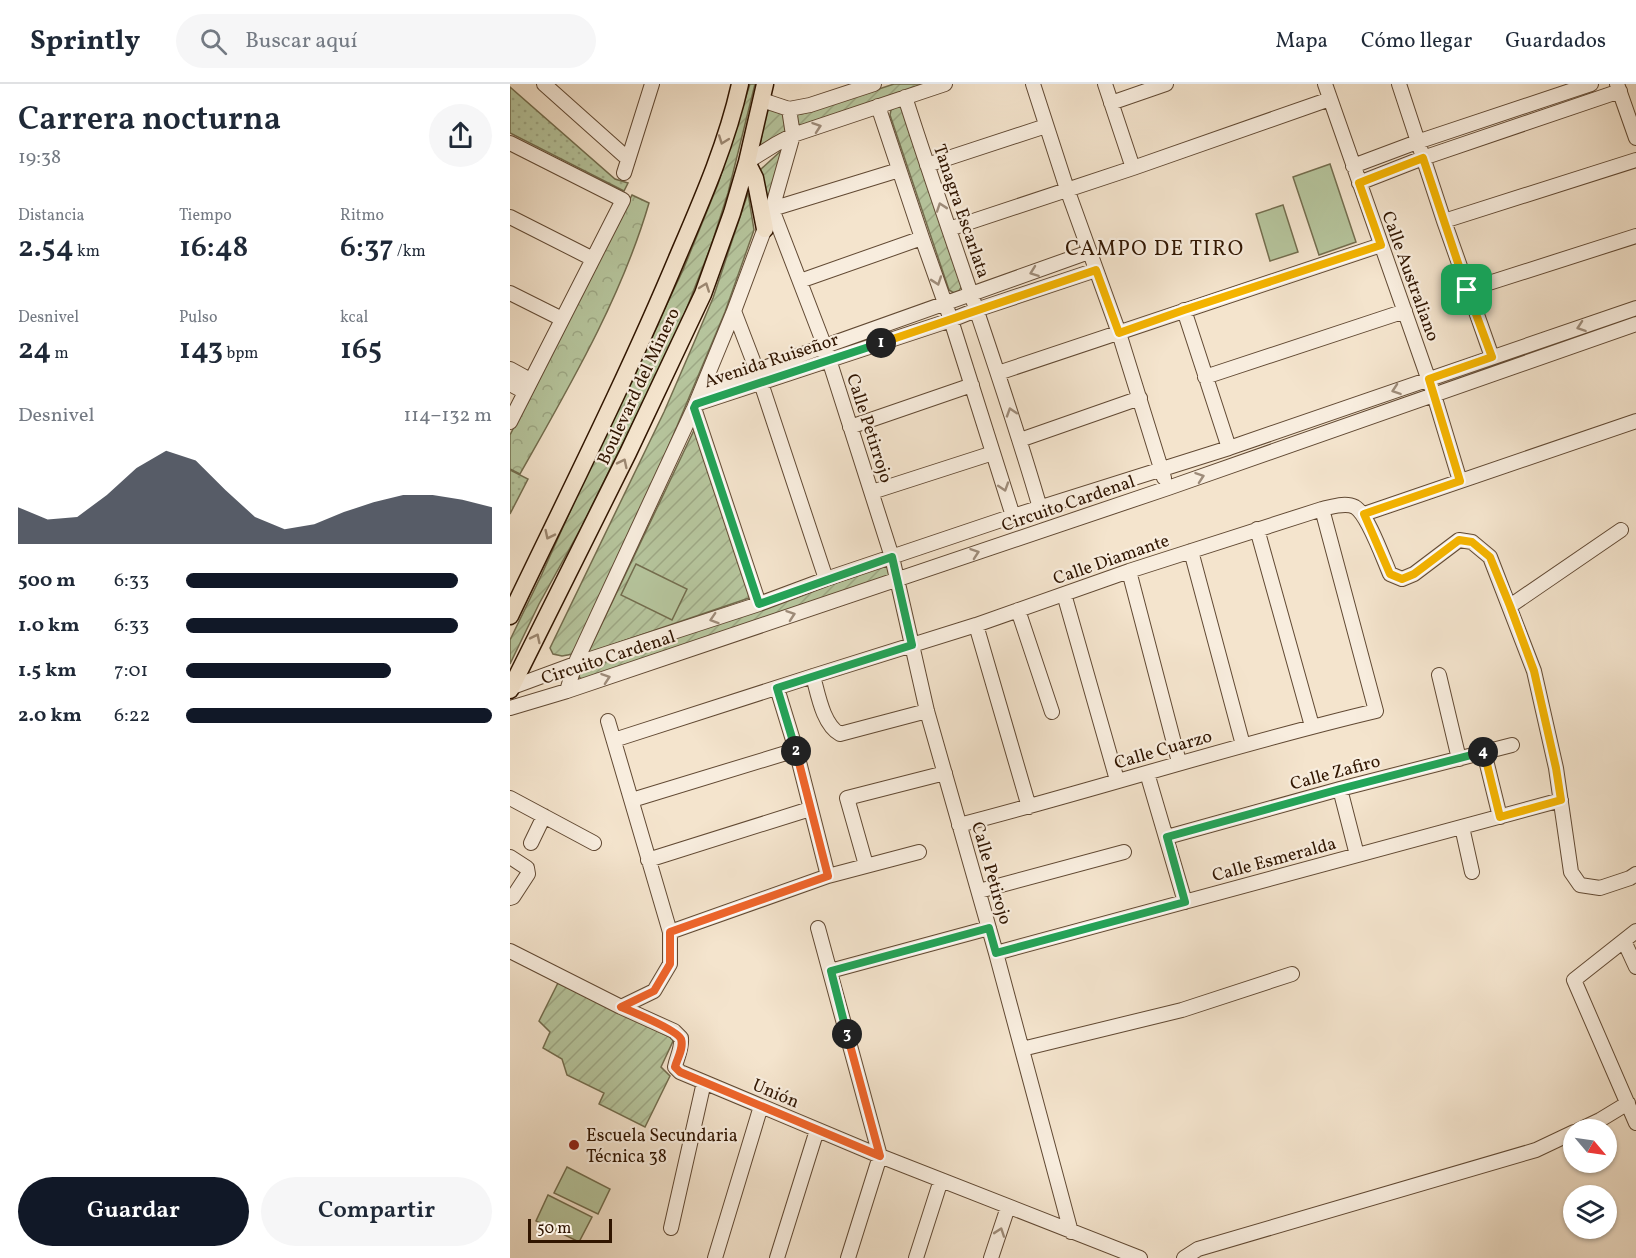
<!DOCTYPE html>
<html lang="es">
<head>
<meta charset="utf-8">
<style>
	body { margin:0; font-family:Vollkorn,serif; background:#f6f6f7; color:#1f2937; height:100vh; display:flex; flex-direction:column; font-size:22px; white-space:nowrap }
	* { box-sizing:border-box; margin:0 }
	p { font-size:20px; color:#747a83 }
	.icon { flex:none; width:33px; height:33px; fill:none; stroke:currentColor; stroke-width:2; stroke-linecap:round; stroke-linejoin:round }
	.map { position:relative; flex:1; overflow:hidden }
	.details { display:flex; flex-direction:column; background:#fff; width:510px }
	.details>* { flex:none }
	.needle { width:39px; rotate:119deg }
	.controls { position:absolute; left:1053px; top:1035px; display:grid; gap:12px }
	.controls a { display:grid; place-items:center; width:54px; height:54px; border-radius:50%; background:#fff; box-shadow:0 2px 4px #0004; font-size:30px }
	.scale { position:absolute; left:18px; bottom:15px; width:84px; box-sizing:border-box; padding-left:6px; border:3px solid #301500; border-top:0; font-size:16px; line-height:21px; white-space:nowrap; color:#301500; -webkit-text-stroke:4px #f8edde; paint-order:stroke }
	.pin { position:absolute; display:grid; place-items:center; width:51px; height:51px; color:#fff; margin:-26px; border-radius:12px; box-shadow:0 3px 9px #0006 }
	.km { position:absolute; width:30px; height:30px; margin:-15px; border-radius:50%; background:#222; color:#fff; font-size:16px; line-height:30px; text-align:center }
	.round { display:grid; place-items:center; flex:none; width:63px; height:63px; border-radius:32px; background:#f6f6f7 }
	.head { display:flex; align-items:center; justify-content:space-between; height:102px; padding:0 18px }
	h1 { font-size:33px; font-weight:600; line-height:45px }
	.metrics { display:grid; grid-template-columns:repeat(3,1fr); gap:9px; height:102px; padding:6px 18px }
	.metrics div { display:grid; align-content:center }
	.metrics b { font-size:30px; font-weight:600 }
	.metrics small { font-size:16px; font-weight:400 }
	.metrics p { font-size:16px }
	.chart { height:168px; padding:12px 18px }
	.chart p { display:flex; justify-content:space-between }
	.chart svg { width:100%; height:108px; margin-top:6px; fill:#111827; opacity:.7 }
	.button { display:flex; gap:12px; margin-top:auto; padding:12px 18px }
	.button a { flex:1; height:69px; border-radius:36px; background:#111827; color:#fff; font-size:24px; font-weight:600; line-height:69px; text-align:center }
	.button a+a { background:#f6f6f7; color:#1f2937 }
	ul { padding:0 18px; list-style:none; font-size:20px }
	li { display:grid; grid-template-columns:96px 72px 1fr; align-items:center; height:45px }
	li i { height:15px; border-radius:8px; background:#111827 }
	header { display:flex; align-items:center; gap:36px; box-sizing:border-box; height:84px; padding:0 30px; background:#fff; border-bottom:2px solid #e0e1e3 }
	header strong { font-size:28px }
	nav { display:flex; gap:33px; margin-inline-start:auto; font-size:21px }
	.search { width:420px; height:54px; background:#f6f6f7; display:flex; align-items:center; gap:15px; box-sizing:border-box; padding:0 21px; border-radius:33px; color:#747a83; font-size:22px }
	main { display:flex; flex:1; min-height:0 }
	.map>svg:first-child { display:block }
	.grass { fill:url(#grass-dots); stroke:#736d4e; stroke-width:1.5 }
	.forest { fill:url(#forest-crowns); stroke:#736d4e; stroke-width:1.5 }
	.garden { fill:url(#garden-furrows); stroke:#736d4e; stroke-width:1.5 }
	.pitch { fill:#b6c59d; stroke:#736d4e; stroke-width:1.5 }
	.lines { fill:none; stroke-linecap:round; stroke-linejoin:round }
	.minor-casing { stroke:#614933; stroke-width:16 }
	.major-casing { stroke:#301500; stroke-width:19 }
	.minor { stroke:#f8edde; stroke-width:14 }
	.major { stroke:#f4e4cd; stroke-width:16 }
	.oneway { stroke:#9e8c7a }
	.oneway2 { stroke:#9c8771 }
	.split-1-casing { stroke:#fff; stroke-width:12 }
	.split-2-casing { stroke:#fff; stroke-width:12 }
	.split-3-casing { stroke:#fff; stroke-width:12 }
	.split-4-casing { stroke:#fff; stroke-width:12 }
	.split-5-casing { stroke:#fff; stroke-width:12 }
	.split-1 { stroke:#f5b400; stroke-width:8 }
	.split-2 { stroke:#22a559; stroke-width:8 }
	.split-3 { stroke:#f0652b; stroke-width:8 }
	.split-4 { stroke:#22a559; stroke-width:8 }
	.split-5 { stroke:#f5b400; stroke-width:8 }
	.poi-dot { fill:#8f2418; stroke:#f8edde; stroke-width:2 }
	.labels { text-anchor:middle; stroke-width:4.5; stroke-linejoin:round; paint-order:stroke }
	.street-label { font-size:18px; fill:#301500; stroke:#f8edde }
	.poi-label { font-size:18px; fill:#301500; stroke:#f8edde; text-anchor:start }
	.quarter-label { font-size:21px; letter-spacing:1.5px; fill:#301500; stroke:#f8edde }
</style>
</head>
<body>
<header>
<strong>Sprintly</strong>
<div class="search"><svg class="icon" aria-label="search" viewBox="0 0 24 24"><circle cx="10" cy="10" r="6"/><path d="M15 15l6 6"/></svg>Buscar aquí</div>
<nav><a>Mapa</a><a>Cómo llegar</a><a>Guardados</a></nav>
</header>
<main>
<section class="details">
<div class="head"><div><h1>Carrera nocturna</h1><p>19:38</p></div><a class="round"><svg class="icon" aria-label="share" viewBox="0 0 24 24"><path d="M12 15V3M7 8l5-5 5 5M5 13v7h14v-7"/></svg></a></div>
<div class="metrics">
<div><p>Distancia</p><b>2.54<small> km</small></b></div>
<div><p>Tiempo</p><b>16:48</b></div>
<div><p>Ritmo</p><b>6:37<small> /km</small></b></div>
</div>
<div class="metrics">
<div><p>Desnivel</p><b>24<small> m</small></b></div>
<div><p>Pulso</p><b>143<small> bpm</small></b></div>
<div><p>kcal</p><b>165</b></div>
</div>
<div class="chart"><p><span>Desnivel</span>114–132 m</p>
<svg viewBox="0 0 160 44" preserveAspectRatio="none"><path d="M0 44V29L10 34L20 33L30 24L40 13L50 6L60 10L70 22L80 33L90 38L100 36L110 31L120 27L130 24L140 24L150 26L160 29V44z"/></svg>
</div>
<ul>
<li><b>500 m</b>6:33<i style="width:89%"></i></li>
<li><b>1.0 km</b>6:33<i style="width:89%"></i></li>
<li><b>1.5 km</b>7:01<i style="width:67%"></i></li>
<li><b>2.0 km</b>6:22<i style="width:100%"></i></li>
</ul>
<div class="button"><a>Guardar</a><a>Compartir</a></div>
</section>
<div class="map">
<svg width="1126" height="1174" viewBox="0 0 1126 1174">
	<defs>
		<pattern id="grass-dots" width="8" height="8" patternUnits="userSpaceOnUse" patternTransform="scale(1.5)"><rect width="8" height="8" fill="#b6c59d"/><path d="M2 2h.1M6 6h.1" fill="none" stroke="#9da885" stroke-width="1.8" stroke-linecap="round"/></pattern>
		<pattern id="forest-crowns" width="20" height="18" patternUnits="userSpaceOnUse" patternTransform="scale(1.5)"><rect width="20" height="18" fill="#b6c59d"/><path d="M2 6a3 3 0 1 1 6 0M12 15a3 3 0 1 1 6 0" fill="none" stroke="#9da885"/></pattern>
		<pattern id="garden-furrows" width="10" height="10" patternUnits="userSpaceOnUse" patternTransform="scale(1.5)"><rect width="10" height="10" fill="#b6c59d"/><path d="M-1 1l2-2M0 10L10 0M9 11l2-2" fill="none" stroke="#9da885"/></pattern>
	</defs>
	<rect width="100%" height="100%" fill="#f4e4cd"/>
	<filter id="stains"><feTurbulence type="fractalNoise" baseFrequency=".00333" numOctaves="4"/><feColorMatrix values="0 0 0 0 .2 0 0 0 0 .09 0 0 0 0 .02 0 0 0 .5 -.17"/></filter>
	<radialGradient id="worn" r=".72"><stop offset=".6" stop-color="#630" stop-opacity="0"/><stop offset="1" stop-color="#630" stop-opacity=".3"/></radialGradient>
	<path class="grass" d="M0,3L105,95L118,99L114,107L0,49Z
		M0,386L18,395L0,430Z"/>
	<path class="forest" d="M122,111L139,119C111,215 59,303 10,390L0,385V351Z"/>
	<path class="garden" d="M240,0H245L218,109L201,162L167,249L71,444L29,520L0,580V556L31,492L84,374L173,186L208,100Z
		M384,0H416L289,42L268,51L249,66L259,13L287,31L295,29Z
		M386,23H391L394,26L453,201L448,208L444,209L439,206L380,31L381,26Z
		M273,65L257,126L251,103L250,86Z
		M238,109L244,146L215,228L154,373L63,570L52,572L43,570L40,564L154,328L183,261L203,214Z
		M186,342L242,513L78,569Z
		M377,481L381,491L74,596L70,594L68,590L70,586Z
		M48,899L164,955L151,983L160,992L135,1043L89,1020L94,1009L57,991L52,975L33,964L40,948L29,937Z"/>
	<path class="pitch" d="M820,80L846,158L809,171L783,93Z
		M773,121L788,168L760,177L746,130Z
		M126,480L177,505L162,536L111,511Z
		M57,1083L100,1105L88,1130L44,1109Z
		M38,1111L82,1133L69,1158L26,1137Z"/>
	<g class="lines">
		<g class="minor-casing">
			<path id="minor" d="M34,0L118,75
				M523,0L557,105L609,249L654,394
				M595,0L623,84
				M815,0L924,311L950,397
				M889,0L934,137L982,273
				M1107,0L1126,54
				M395,13C439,151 490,286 530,424
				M252,16L279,25L300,21L364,0
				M601,19L656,0
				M368,22L412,154L441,236L503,432
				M0,59L113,116L0,338
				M237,78L266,60L283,51L435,0
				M417,81L536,42
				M843,82L907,58L1081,0
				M389,86L262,125L315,263L382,473L417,627L486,869L561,1148
				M114,89L142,0
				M849,99L913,74L1110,7
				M0,133L83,175
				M934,137L1126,76
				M439,145L623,84L820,15
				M290,197L412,154
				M957,206L1126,152
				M0,209L52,235
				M674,226L719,364
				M224,227L247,287L316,495
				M0,285L20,296
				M488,289L871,161
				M695,293L895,227
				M0,300L15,308
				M192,306L579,168
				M186,320L441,236L466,226L586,186
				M184,324L249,520
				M340,343L462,301
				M510,356L630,314
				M362,408L483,369
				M854,430L1126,337
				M747,445L802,642
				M681,467L733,661
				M619,487L669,678
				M554,510L607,696
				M1000,522L1111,446
				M508,526L542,628
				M466,541L519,723
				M929,591L949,675
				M303,592C308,610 313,641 330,650L417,627
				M0,604L65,580L249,520L316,495L503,432L719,364L1126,224
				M267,604L286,666L318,792
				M57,607L65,580L184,324L224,227L262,125L283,51L279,25
				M0,624L57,607L658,404L1126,240
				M98,637L160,848V880L144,907L111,923
				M104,656L303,592L466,541L619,487L812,425C822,423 835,418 845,423C858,431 873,474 880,490L892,495L904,490L949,456L962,458L980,473L1024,587L1046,684L1061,788L1070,801L1090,804L1120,794L1126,790
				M974,668L990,733
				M637,689L675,818
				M830,705L847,771
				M0,714L84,759
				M122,716L286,666
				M449,741C589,705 726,660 866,627L812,425
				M952,743L962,788
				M657,753L830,705L1002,661
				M21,759L34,732
				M0,773L17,784L18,790L3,813L0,814
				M138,776L300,725
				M356,781L337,714L435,689
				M469,807L614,768
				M308,844L370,1072L338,1174
				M1126,847L1064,896L1126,1039
				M160,848L318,792L409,768
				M1114,857L1126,883
				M0,867L111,923L164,947L171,954C172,966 167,972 165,983L170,988L370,1072L630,1174
				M486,869L1051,716
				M320,887L479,844
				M512,965L672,926L782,890
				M1069,1046L1090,1036L1118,1019
				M161,1144L194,998
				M205,1174L251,1022
				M267,1174L307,1046
				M406,1174L431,1096
				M481,1174L498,1123
				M674,1174L688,1165L1026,1066L1064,1048"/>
		</g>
		<g class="major-casing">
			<path id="major" d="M237,78L245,94L255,145
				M0,532C57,413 117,294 168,172C192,116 217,59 230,0
				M0,606L118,369L193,210L222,129L237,78L255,0"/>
		</g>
		<use href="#minor" class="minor"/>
		<use href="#major" class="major"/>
	</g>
	<defs><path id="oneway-chevron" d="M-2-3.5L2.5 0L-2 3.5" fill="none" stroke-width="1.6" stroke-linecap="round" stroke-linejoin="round" transform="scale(1.5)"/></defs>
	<g class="oneway">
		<use href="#oneway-chevron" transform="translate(307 43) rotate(-19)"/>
		<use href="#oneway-chevron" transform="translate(431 123) rotate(-109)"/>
		<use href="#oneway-chevron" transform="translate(524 188) rotate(160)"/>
		<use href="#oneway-chevron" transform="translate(427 197) rotate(71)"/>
		<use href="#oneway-chevron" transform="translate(1071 243) rotate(161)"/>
		<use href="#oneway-chevron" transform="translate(886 306) rotate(161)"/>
		<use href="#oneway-chevron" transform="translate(501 328) rotate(-108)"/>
		<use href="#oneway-chevron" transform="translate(690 393) rotate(-19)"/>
		<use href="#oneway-chevron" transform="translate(494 403) rotate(72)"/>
		<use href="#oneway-chevron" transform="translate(465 469) rotate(-19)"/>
		<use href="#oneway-chevron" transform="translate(281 531) rotate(-19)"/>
		<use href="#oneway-chevron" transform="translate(204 535) rotate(162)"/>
		<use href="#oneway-chevron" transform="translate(96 594) rotate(-19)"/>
		<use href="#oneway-chevron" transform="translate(490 1148) rotate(-71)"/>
	</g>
	<g class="oneway2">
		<use href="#oneway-chevron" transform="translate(213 56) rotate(110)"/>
		<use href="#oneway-chevron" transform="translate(195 203) rotate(-70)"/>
		<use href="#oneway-chevron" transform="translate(113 379) rotate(-64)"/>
		<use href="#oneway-chevron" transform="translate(39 451) rotate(116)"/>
		<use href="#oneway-chevron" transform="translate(26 554) rotate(-64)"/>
	</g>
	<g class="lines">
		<g class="split-1-casing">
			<path id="split-1" d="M371,259L586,186L609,249L674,226L871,161L849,99L913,74L957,206"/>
		</g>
		<g class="split-2-casing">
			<path id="split-2" d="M286,667L267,604L402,561L382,473L249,520L184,324L186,320L371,259"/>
		</g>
		<g class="split-3-casing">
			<path id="split-3" d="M286,667L318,792L160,848V880L144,907L111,923C123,928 167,946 171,955C174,964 167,975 165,983L170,988L370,1072L337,950"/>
		</g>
		<g class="split-4-casing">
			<path id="split-4" d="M337,950L321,887L479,844L486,869L675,818L657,753L830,705L973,668"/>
		</g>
		<g class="split-5-casing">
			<path id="split-5" d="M957,206L982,273L919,295L950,397L854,430L880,490L892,495L904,490L949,456L962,458L980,473L1000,522L1024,587L1046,684L1051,716L990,733L974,668H973"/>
		</g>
		<use href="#split-1" class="split-1"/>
		<use href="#split-2" class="split-2"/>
		<use href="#split-3" class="split-3"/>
		<use href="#split-4" class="split-4"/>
		<use href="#split-5" class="split-5"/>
	</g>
	<circle class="poi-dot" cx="64" cy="1061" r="6"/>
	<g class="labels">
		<g class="street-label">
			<text transform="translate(452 127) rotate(71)" y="6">Tanagra Escarlata</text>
			<text transform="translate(901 192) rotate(70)" y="6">Calle Australiano</text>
			<text transform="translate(261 276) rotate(-18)" y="6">Avenida Ruiseñor</text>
			<text transform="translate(128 302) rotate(-65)" y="6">Boulevard del Minero</text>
			<text transform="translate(360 344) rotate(72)" y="6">Calle Petirrojo</text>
			<text transform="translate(558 419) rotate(-19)" y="6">Circuito Cardenal</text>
			<text transform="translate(601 475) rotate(-19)" y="6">Calle Diamante</text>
			<text transform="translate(98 573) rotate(-18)" y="6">Circuito Cardenal</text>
			<text transform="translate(653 665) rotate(-16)" y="6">Calle Cuarzo</text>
			<text transform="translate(825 688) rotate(-15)" y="6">Calle Zafiro</text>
			<text transform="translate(764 775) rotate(-15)" y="6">Calle Esmeralda</text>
			<text transform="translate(482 789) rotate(74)" y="6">Calle Petirojo</text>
			<text transform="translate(266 1009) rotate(23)" y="6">Unión</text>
		</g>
		<g class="poi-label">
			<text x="76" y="1057">Escuela Secundaria<tspan x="76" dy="21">Técnica 38</tspan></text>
		</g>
		<g class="quarter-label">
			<text x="645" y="171">CAMPO DE TIRO</text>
		</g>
	</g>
	<rect width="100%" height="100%" filter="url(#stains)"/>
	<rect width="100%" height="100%" fill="url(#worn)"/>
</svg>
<div class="controls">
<a><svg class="needle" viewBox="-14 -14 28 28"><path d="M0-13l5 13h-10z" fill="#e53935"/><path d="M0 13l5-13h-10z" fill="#747a83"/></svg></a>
<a><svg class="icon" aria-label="layers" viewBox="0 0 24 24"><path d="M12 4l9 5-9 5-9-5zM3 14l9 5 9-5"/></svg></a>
</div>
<div class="scale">50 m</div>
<div class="pin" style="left:957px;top:206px;background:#1e9e55"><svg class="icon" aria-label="arrive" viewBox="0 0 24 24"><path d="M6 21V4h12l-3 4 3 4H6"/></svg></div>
<b class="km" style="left:371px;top:259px">1</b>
<b class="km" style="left:286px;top:667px">2</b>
<b class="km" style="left:337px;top:950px">3</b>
<b class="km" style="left:973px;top:668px">4</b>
</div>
</main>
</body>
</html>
